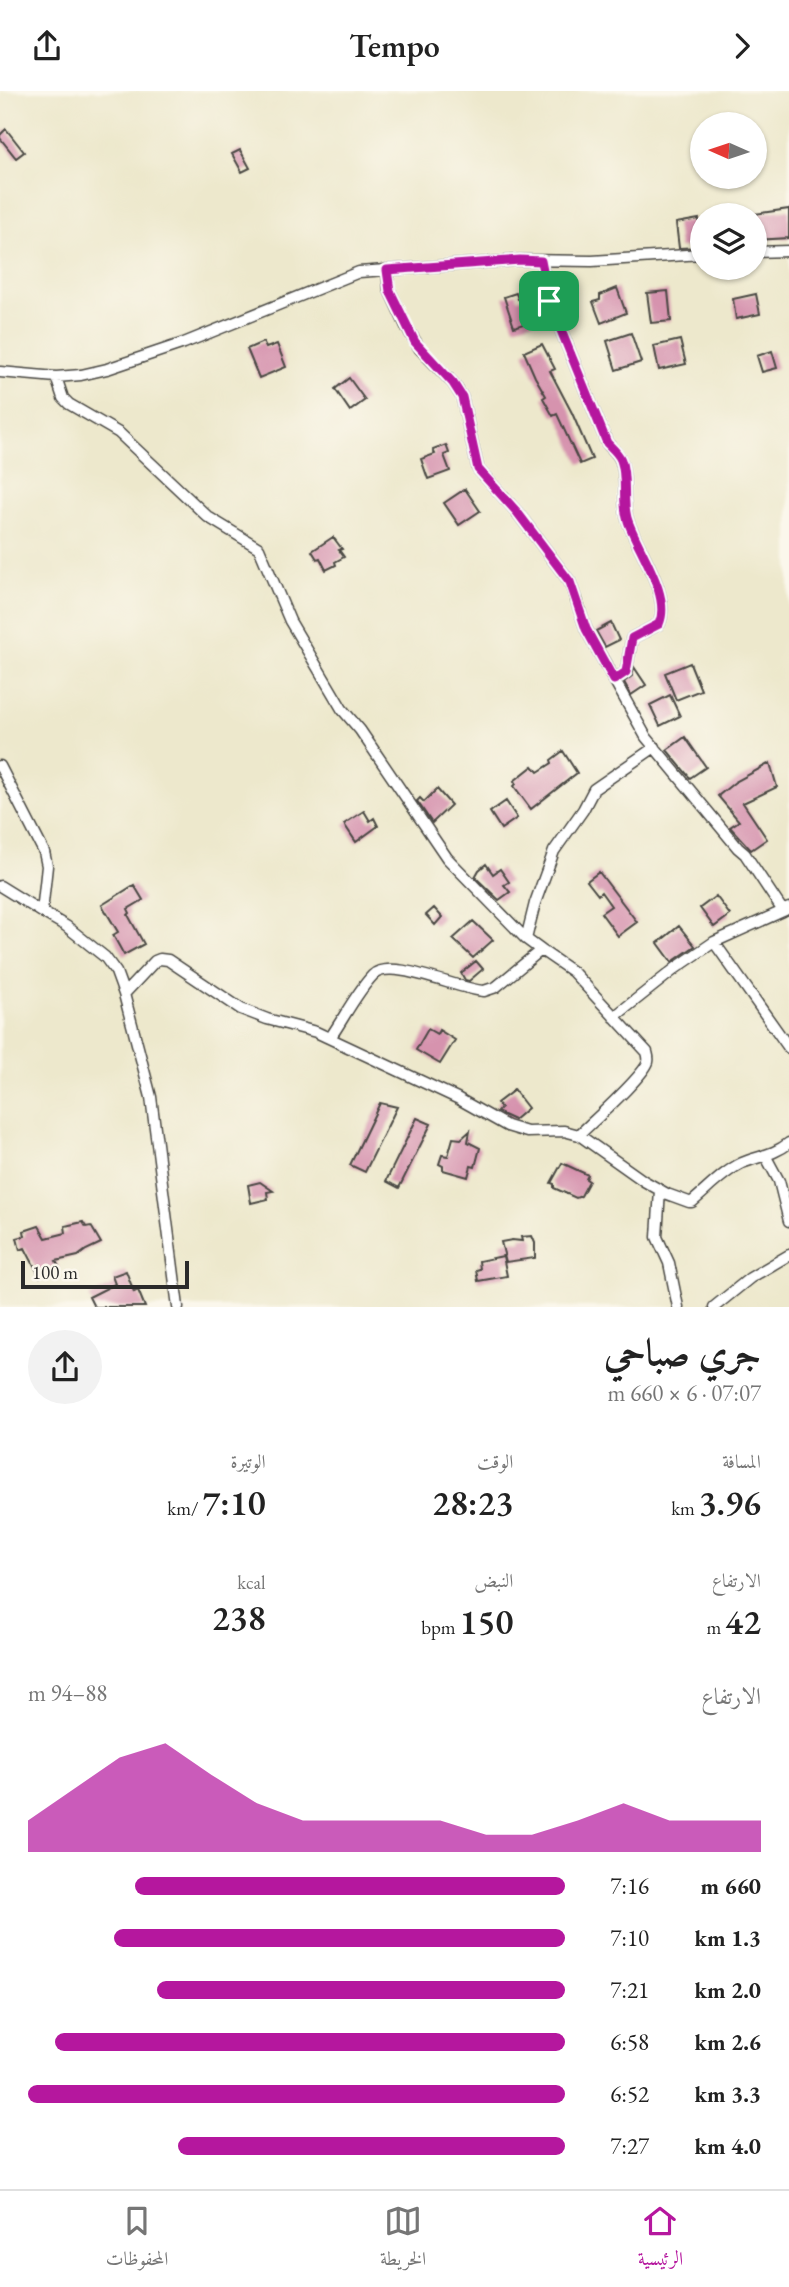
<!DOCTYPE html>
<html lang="ar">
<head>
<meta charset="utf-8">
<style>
	body { margin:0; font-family:"EB Garamond",Amiri,serif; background:#f2f2f2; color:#222; direction:rtl; height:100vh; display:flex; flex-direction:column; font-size:26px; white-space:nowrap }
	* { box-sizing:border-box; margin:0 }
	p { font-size:23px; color:#767676 }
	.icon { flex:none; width:38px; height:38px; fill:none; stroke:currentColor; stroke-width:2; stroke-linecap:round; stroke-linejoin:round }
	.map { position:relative; height:1216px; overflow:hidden; direction:ltr }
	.panel { display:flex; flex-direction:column; background:#fff; flex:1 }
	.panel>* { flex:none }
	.needle { width:46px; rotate:273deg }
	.buttons { position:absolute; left:690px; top:21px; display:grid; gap:14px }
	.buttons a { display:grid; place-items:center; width:77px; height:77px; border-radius:50%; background:#fff; box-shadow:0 2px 5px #0004; font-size:35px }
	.scale { position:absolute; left:21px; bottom:18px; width:168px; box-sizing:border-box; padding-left:7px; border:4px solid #2b2b2b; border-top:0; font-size:19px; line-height:24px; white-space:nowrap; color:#2b2b2b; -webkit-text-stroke:5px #fbf7ec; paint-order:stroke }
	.pin { position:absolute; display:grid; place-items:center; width:60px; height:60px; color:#fff; margin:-30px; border-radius:14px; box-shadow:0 4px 10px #0006 }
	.round { display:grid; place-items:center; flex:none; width:74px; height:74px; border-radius:37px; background:#f2f2f2 }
	.summary { display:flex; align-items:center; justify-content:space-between; height:119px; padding:0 28px }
	h1 { font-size:38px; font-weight:600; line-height:52px }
	.stats { display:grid; grid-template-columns:repeat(3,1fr); gap:10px; height:119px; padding:7px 28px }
	.stats div { display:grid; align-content:center }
	.stats b { font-size:35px; font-weight:600 }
	.stats small { font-size:19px; font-weight:400 }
	.stats p { font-size:19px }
	.chart { height:196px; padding:14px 28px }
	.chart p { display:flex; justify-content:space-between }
	.chart svg { width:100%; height:126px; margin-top:7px; fill:#b5179e; opacity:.7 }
	ul { padding:0 28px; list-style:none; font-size:23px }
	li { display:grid; grid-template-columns:112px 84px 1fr; align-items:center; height:52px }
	li i { height:18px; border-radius:9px; background:#b5179e }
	header { display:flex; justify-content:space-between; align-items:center; height:91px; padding:0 28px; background:#fff; font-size:32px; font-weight:600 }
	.dock { display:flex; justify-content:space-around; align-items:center; height:98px; border-top:2px solid #e0e0e0; background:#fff; font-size:19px; color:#767676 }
	.dock a { display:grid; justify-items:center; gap:4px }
	.dock .current { color:#b5179e }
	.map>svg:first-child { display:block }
	.building { fill:#d693ae }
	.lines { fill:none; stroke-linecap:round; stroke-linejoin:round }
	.minor-casing { stroke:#484743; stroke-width:13 }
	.minor { stroke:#fff; stroke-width:10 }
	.route-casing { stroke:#fff; stroke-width:14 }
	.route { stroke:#b5179e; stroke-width:9 }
</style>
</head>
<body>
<header><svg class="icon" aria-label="forward" viewBox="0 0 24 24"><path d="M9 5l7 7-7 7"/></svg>Tempo<svg class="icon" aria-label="share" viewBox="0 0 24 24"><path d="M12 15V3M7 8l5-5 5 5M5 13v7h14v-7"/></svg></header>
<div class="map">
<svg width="789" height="1216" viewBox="0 0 789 1216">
	<rect width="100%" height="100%" fill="#fbf7ec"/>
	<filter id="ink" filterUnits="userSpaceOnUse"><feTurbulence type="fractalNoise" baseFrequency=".0143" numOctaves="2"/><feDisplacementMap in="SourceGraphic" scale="14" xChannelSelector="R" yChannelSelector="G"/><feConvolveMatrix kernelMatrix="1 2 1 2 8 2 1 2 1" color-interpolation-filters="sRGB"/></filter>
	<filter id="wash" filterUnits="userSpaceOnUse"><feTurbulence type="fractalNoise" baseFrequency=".00686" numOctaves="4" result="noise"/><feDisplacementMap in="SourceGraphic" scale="28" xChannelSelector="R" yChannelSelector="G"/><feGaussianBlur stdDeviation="1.57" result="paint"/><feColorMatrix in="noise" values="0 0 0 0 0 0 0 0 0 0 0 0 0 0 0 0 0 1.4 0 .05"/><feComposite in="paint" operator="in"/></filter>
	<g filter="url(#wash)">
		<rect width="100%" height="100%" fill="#ede8cc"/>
		<g id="blocks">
			<path class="building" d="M6,38L24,61L16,67L0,47V44Z
				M240,59L250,77L242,81L232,63Z
				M789,118V147L754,149V123Z
				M699,128L702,156L679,157L676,132Z
				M617,197L626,222L601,232L593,211L600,209V204Z
				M668,200L671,230L651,232L647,202Z
				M516,202L518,208L524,206L526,211L535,208L541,228L514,236L504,206Z
				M756,203L760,223L736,228L733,208Z
				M631,242L641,271L616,279L607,250Z
				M680,249L686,273L659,279L654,255Z
				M263,251L266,257L277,253L286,276L259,287L247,258Z
				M542,253L555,278L550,280L572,322L592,368L580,373L557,323L553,325L543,307L546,305L535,286L524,261Z
				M772,260L777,277L762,281L757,265Z
				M349,287L365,309L350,320L335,298Z
				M446,354L449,362L444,364L450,380L428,388L421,368L435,363L433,359Z
				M465,398L480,420L459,434L444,412Z
				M333,446L342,458L339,459L344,466L335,471L336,474L326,479L320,467L317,468L312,460Z
				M611,532L619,549L605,556L596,540Z
				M690,572L701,599L676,609L665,582Z
				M634,576L646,594L631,604L624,591L632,585Z
				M670,604L680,625L660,635L650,614Z
				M685,646L706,676L690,687L667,659Z
				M563,660L577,682L531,718L514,695L516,693L514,690L533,675L538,681L552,672L551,669Z
				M770,672L777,696L743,712L767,748L751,759L730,736L739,730L718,705L735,691Z
				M437,698L451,714L432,732L417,710L420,707L424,711Z
				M506,710L517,727L501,738L490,721Z
				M364,720L370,730L374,727L378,735L356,751L344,733Z
				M486,773L493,783L500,778L509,791L504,794L510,801L499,809L475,786L479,779Z
				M599,781L637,831L618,845L601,822L611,815L601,801L598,804L587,790Z
				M134,794L143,809L128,818L130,822L128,824L144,853L124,864L113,844L118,841L102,814Z
				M716,805L730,824L714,836L700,817Z
				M434,817L442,826L435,834L426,824Z
				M473,830L493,849L473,867L453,848Z
				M679,835L695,855L672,871L658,852Z
				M476,870L483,878L469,890L465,889L461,882Z
				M428,938L437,943L439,939L455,949L440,973L416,959Z
				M514,999L528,1017L514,1029L497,1021L501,1017L497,1012Z
				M380,1012L397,1016L365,1081L350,1074Z
				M417,1027L431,1033L399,1097L386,1090Z
				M470,1040L468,1051L480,1057L475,1076L471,1075L468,1086L443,1079V1075L439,1073L442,1064L448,1065L453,1047L461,1048Z
				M562,1072L588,1084L586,1088L589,1090L581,1105L576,1107L554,1097V1093L551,1092Z
				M260,1091L273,1100L267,1101L268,1108L251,1112L248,1094Z
				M83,1131L86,1136L91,1135L101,1152L86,1159L78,1165L56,1170L59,1176L40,1186L25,1157L20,1159L17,1147L25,1145L24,1140L39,1135L46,1147L66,1142L65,1135Z
				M532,1145L535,1152V1167L506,1171L501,1151L512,1149L522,1150L521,1146Z
				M503,1165L507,1185L478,1190L476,1179L480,1178L479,1170Z
				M126,1180L134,1201L138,1199L145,1216H94L89,1206L115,1193L112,1185Z"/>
		</g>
	</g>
	<g filter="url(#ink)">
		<use href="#blocks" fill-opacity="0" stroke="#484743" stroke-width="2"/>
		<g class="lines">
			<g class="minor-casing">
				<path id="minor" d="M754,161L789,160
					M541,170L549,210L607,352C612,358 619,363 621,370C628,388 621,411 628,430C637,457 672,505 659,533L632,547L626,581L614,589
					M387,179L389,198L406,235L420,258L453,292L462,306L478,378L517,421L570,491L586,538L646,646L738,757L745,763L783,820L789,817
					M0,281L56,286L81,284L107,278L184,252L359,181L520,169L592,170L702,163
					M56,286L63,307L69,313L119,342L208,426L259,457L290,530L342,618L360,639L447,767L526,848L541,859L496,896L484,900C459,899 391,866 373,884C356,902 344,927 330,947
					M0,675L44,761L47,775L42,821L66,835L105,866L116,881L124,903L151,1006L178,1216
					M0,795L42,821
					M526,848L535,812L554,760L583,719L594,698L655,656
					M714,851L789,957
					M541,859L573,881L647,961C648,965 649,967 648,971C643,986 592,1031 579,1044
					M124,903L155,870L160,868L168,869L241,918L267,928L316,941L457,1007L507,1035L527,1041L564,1040L579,1044L644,1090L667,1103L689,1111H692C708,1098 723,1081 742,1072C759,1065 774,1064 789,1052
					M614,926L676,877L714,851L783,820
					M765,1064L779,1090L789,1130
					M660,1099L657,1146L669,1172L678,1216
					M714,1216L750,1187L789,1164"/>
			</g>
			<use href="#minor" class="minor"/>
		</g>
	</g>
	<g class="lines" filter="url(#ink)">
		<g class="route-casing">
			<path id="route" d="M520,169L541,170L549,210L607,352C612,357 619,363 621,369C628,388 621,411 628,430C637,457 672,505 659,533L632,547L626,581L614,589L586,538L570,491L517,421L478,378L462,306L453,292L415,251L390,200L387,179Z"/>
		</g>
		<use href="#route" class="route"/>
	</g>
</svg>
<div class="buttons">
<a><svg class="needle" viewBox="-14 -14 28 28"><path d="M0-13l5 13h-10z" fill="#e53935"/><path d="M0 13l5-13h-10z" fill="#767676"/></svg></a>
<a><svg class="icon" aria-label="layers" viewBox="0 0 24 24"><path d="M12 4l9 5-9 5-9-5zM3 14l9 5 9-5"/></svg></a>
</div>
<div class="scale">100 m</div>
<div class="pin" style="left:549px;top:210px;background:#1e9e55"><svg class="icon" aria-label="arrive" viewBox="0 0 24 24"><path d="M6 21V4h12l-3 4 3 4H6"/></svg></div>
</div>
<section class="panel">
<div class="summary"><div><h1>جري صباحي</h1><p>07:07 · 6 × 660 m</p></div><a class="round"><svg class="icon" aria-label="share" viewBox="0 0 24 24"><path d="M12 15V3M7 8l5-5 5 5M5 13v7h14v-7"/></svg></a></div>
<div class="stats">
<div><p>المسافة</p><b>3.96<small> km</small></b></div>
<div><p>الوقت</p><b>28:23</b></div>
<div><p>الوتيرة</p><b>7:10<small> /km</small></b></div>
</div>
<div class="stats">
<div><p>الارتفاع</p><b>42<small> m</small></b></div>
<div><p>النبض</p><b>150<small> bpm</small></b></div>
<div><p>kcal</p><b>238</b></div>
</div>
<div class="chart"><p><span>الارتفاع</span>88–94 m</p>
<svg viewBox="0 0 160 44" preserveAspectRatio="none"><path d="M0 44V33L10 22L20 11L30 6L40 17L50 27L60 33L70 33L80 33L90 33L100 38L110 38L120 33L130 27L140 33L150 33L160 33V44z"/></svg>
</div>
<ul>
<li><b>660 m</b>7:16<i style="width:80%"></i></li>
<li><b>1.3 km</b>7:10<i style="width:84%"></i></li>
<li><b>2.0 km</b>7:21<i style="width:76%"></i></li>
<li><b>2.6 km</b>6:58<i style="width:95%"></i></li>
<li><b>3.3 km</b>6:52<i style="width:100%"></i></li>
<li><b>4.0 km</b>7:27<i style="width:72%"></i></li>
</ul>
</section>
<nav class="dock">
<a class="current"><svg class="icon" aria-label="home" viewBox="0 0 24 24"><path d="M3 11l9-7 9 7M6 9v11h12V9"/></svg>الرئيسية</a>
<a><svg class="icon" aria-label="map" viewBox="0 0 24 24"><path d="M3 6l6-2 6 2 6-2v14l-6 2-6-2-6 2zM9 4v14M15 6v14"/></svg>الخريطة</a>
<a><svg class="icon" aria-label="saved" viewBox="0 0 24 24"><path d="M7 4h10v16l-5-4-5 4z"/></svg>المحفوظات</a>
</nav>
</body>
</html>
